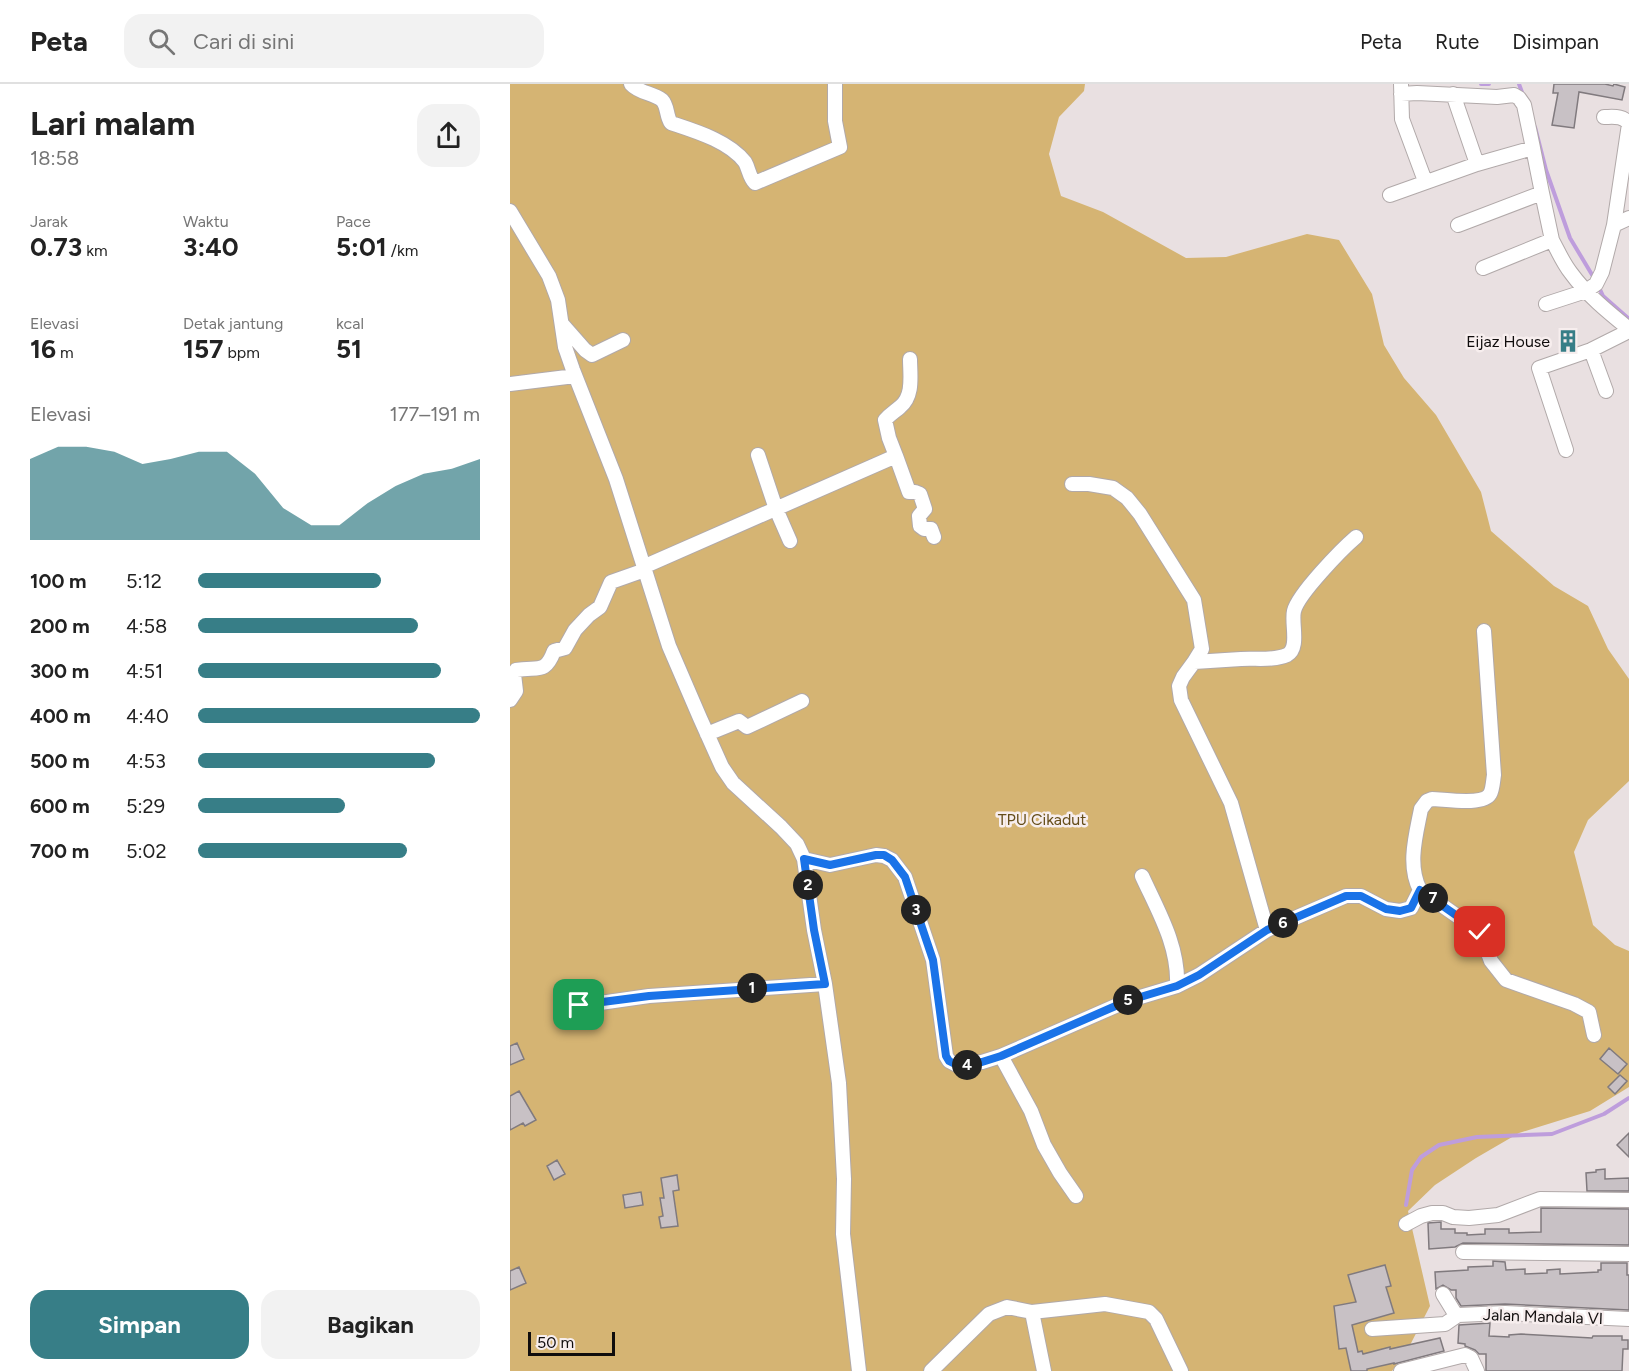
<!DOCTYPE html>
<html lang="id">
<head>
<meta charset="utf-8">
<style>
	body { margin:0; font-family:Figtree,sans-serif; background:#f2f2f2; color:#222; height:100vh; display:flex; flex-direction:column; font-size:22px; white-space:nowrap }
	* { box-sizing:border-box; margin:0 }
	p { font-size:20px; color:#767676 }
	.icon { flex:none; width:33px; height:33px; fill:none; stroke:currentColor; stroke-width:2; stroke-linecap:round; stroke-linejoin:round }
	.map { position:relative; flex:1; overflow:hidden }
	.drawer { display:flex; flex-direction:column; background:#fff; width:510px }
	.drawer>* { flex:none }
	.scale { position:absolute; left:18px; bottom:15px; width:87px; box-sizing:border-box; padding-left:6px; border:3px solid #100d0d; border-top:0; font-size:16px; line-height:21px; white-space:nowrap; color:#100d0d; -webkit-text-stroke:4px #f7eeee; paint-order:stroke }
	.pin { position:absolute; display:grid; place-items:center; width:51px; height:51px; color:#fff; margin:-26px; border-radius:12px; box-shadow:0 3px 9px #0006 }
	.km { position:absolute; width:30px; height:30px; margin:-15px; border-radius:50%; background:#222; color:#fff; font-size:16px; line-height:30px; text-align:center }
	.round { display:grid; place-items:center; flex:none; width:63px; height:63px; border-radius:18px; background:#f2f2f2 }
	.overview { display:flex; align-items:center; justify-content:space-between; height:102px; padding:0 30px }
	h1 { font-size:33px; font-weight:700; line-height:45px }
	.stats { display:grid; grid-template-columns:repeat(3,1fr); gap:9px; height:102px; padding:6px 30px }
	.stats div { display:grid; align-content:center }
	.stats b { font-size:26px; font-weight:700 }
	.stats small { font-size:16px; font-weight:400 }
	.stats p { font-size:16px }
	.chart { height:168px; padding:12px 30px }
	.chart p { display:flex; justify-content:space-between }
	.chart svg { width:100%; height:108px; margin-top:6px; fill:#377e87; opacity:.7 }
	.button { display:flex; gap:12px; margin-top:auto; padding:12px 30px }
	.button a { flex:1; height:69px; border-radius:18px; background:#377e87; color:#fff; font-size:24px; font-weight:700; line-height:69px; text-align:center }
	.button a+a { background:#f2f2f2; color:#222 }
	ul { padding:0 30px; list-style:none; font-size:20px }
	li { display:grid; grid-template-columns:96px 72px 1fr; align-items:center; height:45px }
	li i { height:15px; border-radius:8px; background:#377e87 }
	header { display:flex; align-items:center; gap:36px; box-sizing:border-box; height:84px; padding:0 30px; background:#fff; border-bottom:2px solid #e0e0e0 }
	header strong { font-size:28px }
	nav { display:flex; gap:33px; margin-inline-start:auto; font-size:21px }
	.search { width:420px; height:54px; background:#f2f2f2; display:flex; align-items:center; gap:15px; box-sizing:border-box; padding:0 21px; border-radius:18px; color:#767676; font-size:22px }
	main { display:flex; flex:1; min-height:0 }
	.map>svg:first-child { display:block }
	.green { fill:#d5b473 }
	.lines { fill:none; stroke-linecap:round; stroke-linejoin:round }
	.stream { stroke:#be9ddc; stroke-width:4 }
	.building { fill:#c8c1c5; stroke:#807a7e; stroke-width:1.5 }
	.minor-casing { stroke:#b1a9a9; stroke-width:16 }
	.minor { stroke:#fff; stroke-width:14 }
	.route-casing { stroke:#fff; stroke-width:12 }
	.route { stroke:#1a73e8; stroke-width:8 }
	.labels { text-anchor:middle; stroke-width:5; stroke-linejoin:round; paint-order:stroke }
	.poi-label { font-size:16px; fill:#100d0d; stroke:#f7eeee; text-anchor:end }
	.park-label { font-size:16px; fill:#664e1a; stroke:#f7eeee }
	.street-label { font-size:16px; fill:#100d0d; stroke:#f7eeee }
</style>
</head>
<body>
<header>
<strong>Peta</strong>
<div class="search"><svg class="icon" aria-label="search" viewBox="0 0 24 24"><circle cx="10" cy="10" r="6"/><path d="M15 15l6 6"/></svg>Cari di sini</div>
<nav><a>Peta</a><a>Rute</a><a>Disimpan</a></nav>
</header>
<main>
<section class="drawer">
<div class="overview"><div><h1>Lari malam</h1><p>18:58</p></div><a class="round"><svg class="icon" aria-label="share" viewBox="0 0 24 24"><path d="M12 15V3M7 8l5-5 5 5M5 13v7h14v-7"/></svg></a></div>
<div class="stats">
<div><p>Jarak</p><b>0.73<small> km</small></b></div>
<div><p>Waktu</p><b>3:40</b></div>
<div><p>Pace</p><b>5:01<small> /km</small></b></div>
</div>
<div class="stats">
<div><p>Elevasi</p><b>16<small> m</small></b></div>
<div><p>Detak jantung</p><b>157<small> bpm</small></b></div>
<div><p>kcal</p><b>51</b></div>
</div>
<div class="chart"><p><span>Elevasi</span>177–191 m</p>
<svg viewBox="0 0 160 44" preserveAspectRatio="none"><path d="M0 44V11L10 6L20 6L30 8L40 13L50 11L60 8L70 8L80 17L90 31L100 38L110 38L120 29L130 22L140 17L150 15L160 11V44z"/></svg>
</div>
<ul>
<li><b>100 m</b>5:12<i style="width:65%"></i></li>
<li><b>200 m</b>4:58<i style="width:78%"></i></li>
<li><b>300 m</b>4:51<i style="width:86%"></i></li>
<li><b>400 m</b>4:40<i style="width:100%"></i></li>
<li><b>500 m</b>4:53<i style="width:84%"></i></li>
<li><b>600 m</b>5:29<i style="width:52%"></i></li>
<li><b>700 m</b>5:02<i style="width:74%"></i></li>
</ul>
<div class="button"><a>Simpan</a><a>Bagikan</a></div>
</section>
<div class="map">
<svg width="1119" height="1287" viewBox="0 0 1119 1287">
	<rect width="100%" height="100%" fill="#e9e0e1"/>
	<path class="green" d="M0,0H575L574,7L549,33L539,70L551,112L593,128L676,174L716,173L797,150L829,156L862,210L874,261L894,294L926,331L971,408L981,447L1044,502L1078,522L1098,565L1119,595V697L1078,736L1064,768L1083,841L1105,861L1119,867V1003L1080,1027L1009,1049L966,1074L925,1101L898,1127L920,1222L897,1267L882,1287H0Z"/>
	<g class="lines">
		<path class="stream" d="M971,0H979
			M1009,0L1013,11
			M1025,43L1036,86L1060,154L1084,194
			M1088,201L1093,212L1119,235
			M896,1121L902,1086L911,1073L929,1061L967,1053L1042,1050L1094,1030L1119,1014"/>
	</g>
	<path class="building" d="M1044,0H1095L1103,2L1104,0L1115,3L1112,16L1069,8L1064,44L1042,41L1048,9H1043Z
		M1059,245L1065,262L1056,265L1051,247Z
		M7,959L14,975L0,981V962Z
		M1099,964L1117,980L1108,990L1090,975Z
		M1110,991L1117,997L1105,1010L1098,1003Z
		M9,1007L26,1036L15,1042L13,1039L0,1046V1012Z
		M1119,1049V1073L1107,1061Z
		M47,1076L55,1090L44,1096L37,1082Z
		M1095,1085V1095L1119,1094V1107H1077L1076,1089L1086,1088V1086Z
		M167,1091L169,1106L163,1107L168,1142L151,1144L149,1133L153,1132L150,1114H154L151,1094Z
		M131,1108L133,1121L115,1124L113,1111Z
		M1031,1124L1119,1125V1161L953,1159L945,1163L919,1165L918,1139L931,1138V1145H945V1149H957V1151L975,1150V1145H999V1149L1031,1148Z
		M983,1177L995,1178L996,1186L1015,1185V1190L1037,1189V1186L1050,1185V1190L1088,1188V1186H1091V1179H1117V1191H1119V1226L995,1220L951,1222L946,1214V1206H941L933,1201L926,1205L925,1188L958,1186V1183L983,1182Z
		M875,1181L881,1202L876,1203L884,1229L842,1241L848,1268L852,1267L853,1270L880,1263V1265L930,1254L934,1267L884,1280V1279L857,1285V1287H841L836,1264L829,1265L824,1222L846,1218L838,1191Z
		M9,1183L16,1199L0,1206V1187Z
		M980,1239L979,1252L999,1253V1251L1011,1250L1082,1254L1083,1252H1112V1256H1118V1265H1113L1112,1287H976V1270H969L965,1266L955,1262V1260L948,1259L949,1241Z"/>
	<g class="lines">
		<g class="minor-casing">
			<path id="minor" d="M121,0C129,9 143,9 152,16C158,22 156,32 161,39C185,47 219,57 235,78C239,85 239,93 245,99L330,63L325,37V0
				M891,0L892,35L915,97
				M891,10L907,9L987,13L1004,11L1009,14L1014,21L1023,64
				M943,10L967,80
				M880,111L967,80L1023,64L1032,109
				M0,127L39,192L48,216L55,263L63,286L106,395L159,562L190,634L212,683L223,699L271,743L287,760L294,775L304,846L315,900L329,999L334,1095L333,1150L349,1287
				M948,141L1032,109L1042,156L973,184
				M1104,141L1119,134
				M1042,156C1048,167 1053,179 1061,189C1077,211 1098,228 1119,245
				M1036,220L1076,207L1086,200L1092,188L1104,141L1119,40C1113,31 1103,33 1094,33
				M53,241L75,266L82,271L113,256
				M1081,266L1096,307
				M0,300L65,292
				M1056,366L1029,284L1081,266L1119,247
				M248,371L266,425L280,457
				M386,372L379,354L375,336C380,330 384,328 390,323C404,312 400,291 400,275
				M562,400H579L603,404L617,414L630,430L684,516L692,565L684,578L673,593L669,602L671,616L721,719L757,846
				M133,483L386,372L399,408H405L410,410L415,425L409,432L410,442L414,445H421L424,453
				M684,578C700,577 715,576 731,575C746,574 763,577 777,571C790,564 781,539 784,527C788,510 832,465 846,453
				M0,616L6,607L4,590L6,586C28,582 35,591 44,567L55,564L65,546L79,531L90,523L101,498L135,486
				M197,650L229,637L237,643L292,617
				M294,775L320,781L366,771L374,772L382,776L395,793L423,876L436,972L439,977L447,981L472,978L491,972L617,917L667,902L689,891L757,846L836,812H851L876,825L890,827L901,824L910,806C897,781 906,751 911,725L917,717L922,715C934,715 973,722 980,710C983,705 983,696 984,691L974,547
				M632,792C648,827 669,862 667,902
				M910,806L970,848L981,877L996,896L1064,920L1079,928L1084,951
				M69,922L139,912L315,900
				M491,972L521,1027L534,1061L550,1089L566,1112
				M896,1140L911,1132L922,1129H933L943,1133L959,1134L988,1131L1030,1115L1119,1116
				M953,1168L1119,1170
				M933,1210L944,1228L948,1231
				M522,1228L534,1287
				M948,1231L995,1229L1119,1235
				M862,1245L935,1240L948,1231
				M421,1287L479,1230L497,1223L522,1228L595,1220L639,1228L646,1235L671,1287
				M891,1287L955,1271L961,1274L967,1287"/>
		</g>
		<use href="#minor" class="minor"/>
	</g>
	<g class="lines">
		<g class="route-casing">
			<path id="route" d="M69,921L139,912L315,900L304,846L294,775L320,781L366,771H374L382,776L395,793L423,876L436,972L439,977L447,981L472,978L491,972L617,917L667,902L689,891L757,846L836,812H851L876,825L890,827L901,824L910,806L970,848"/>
		</g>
		<use href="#route" class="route"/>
	</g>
	<defs>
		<g id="building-bare" transform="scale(1.8)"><path d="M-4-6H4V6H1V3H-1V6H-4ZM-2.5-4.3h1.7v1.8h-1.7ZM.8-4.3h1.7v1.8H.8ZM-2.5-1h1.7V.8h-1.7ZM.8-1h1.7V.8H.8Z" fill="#377e87" stroke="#f7eeee" stroke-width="2.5" paint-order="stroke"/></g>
	</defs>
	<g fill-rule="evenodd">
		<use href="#building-bare" x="1058" y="257"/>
	</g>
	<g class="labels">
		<g class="poi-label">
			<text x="1040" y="263">Eijaz House</text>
		</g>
		<g class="park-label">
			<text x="532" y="741">TPU Cikadut</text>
		</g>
		<g class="street-label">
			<text transform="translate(1033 1232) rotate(2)" y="6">Jalan Mandala VI</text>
		</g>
	</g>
</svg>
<div class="scale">50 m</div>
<div class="pin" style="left:69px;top:921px;background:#1e9e55"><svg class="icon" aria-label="arrive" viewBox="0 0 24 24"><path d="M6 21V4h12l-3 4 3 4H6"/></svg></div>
<div class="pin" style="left:970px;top:848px;background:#d93025"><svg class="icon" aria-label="check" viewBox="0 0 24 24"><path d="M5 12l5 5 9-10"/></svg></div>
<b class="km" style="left:242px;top:904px">1</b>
<b class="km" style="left:298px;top:801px">2</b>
<b class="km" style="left:406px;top:826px">3</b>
<b class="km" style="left:457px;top:981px">4</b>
<b class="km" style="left:618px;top:916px">5</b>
<b class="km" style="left:773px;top:839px">6</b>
<b class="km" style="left:923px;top:814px">7</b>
</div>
</main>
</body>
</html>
